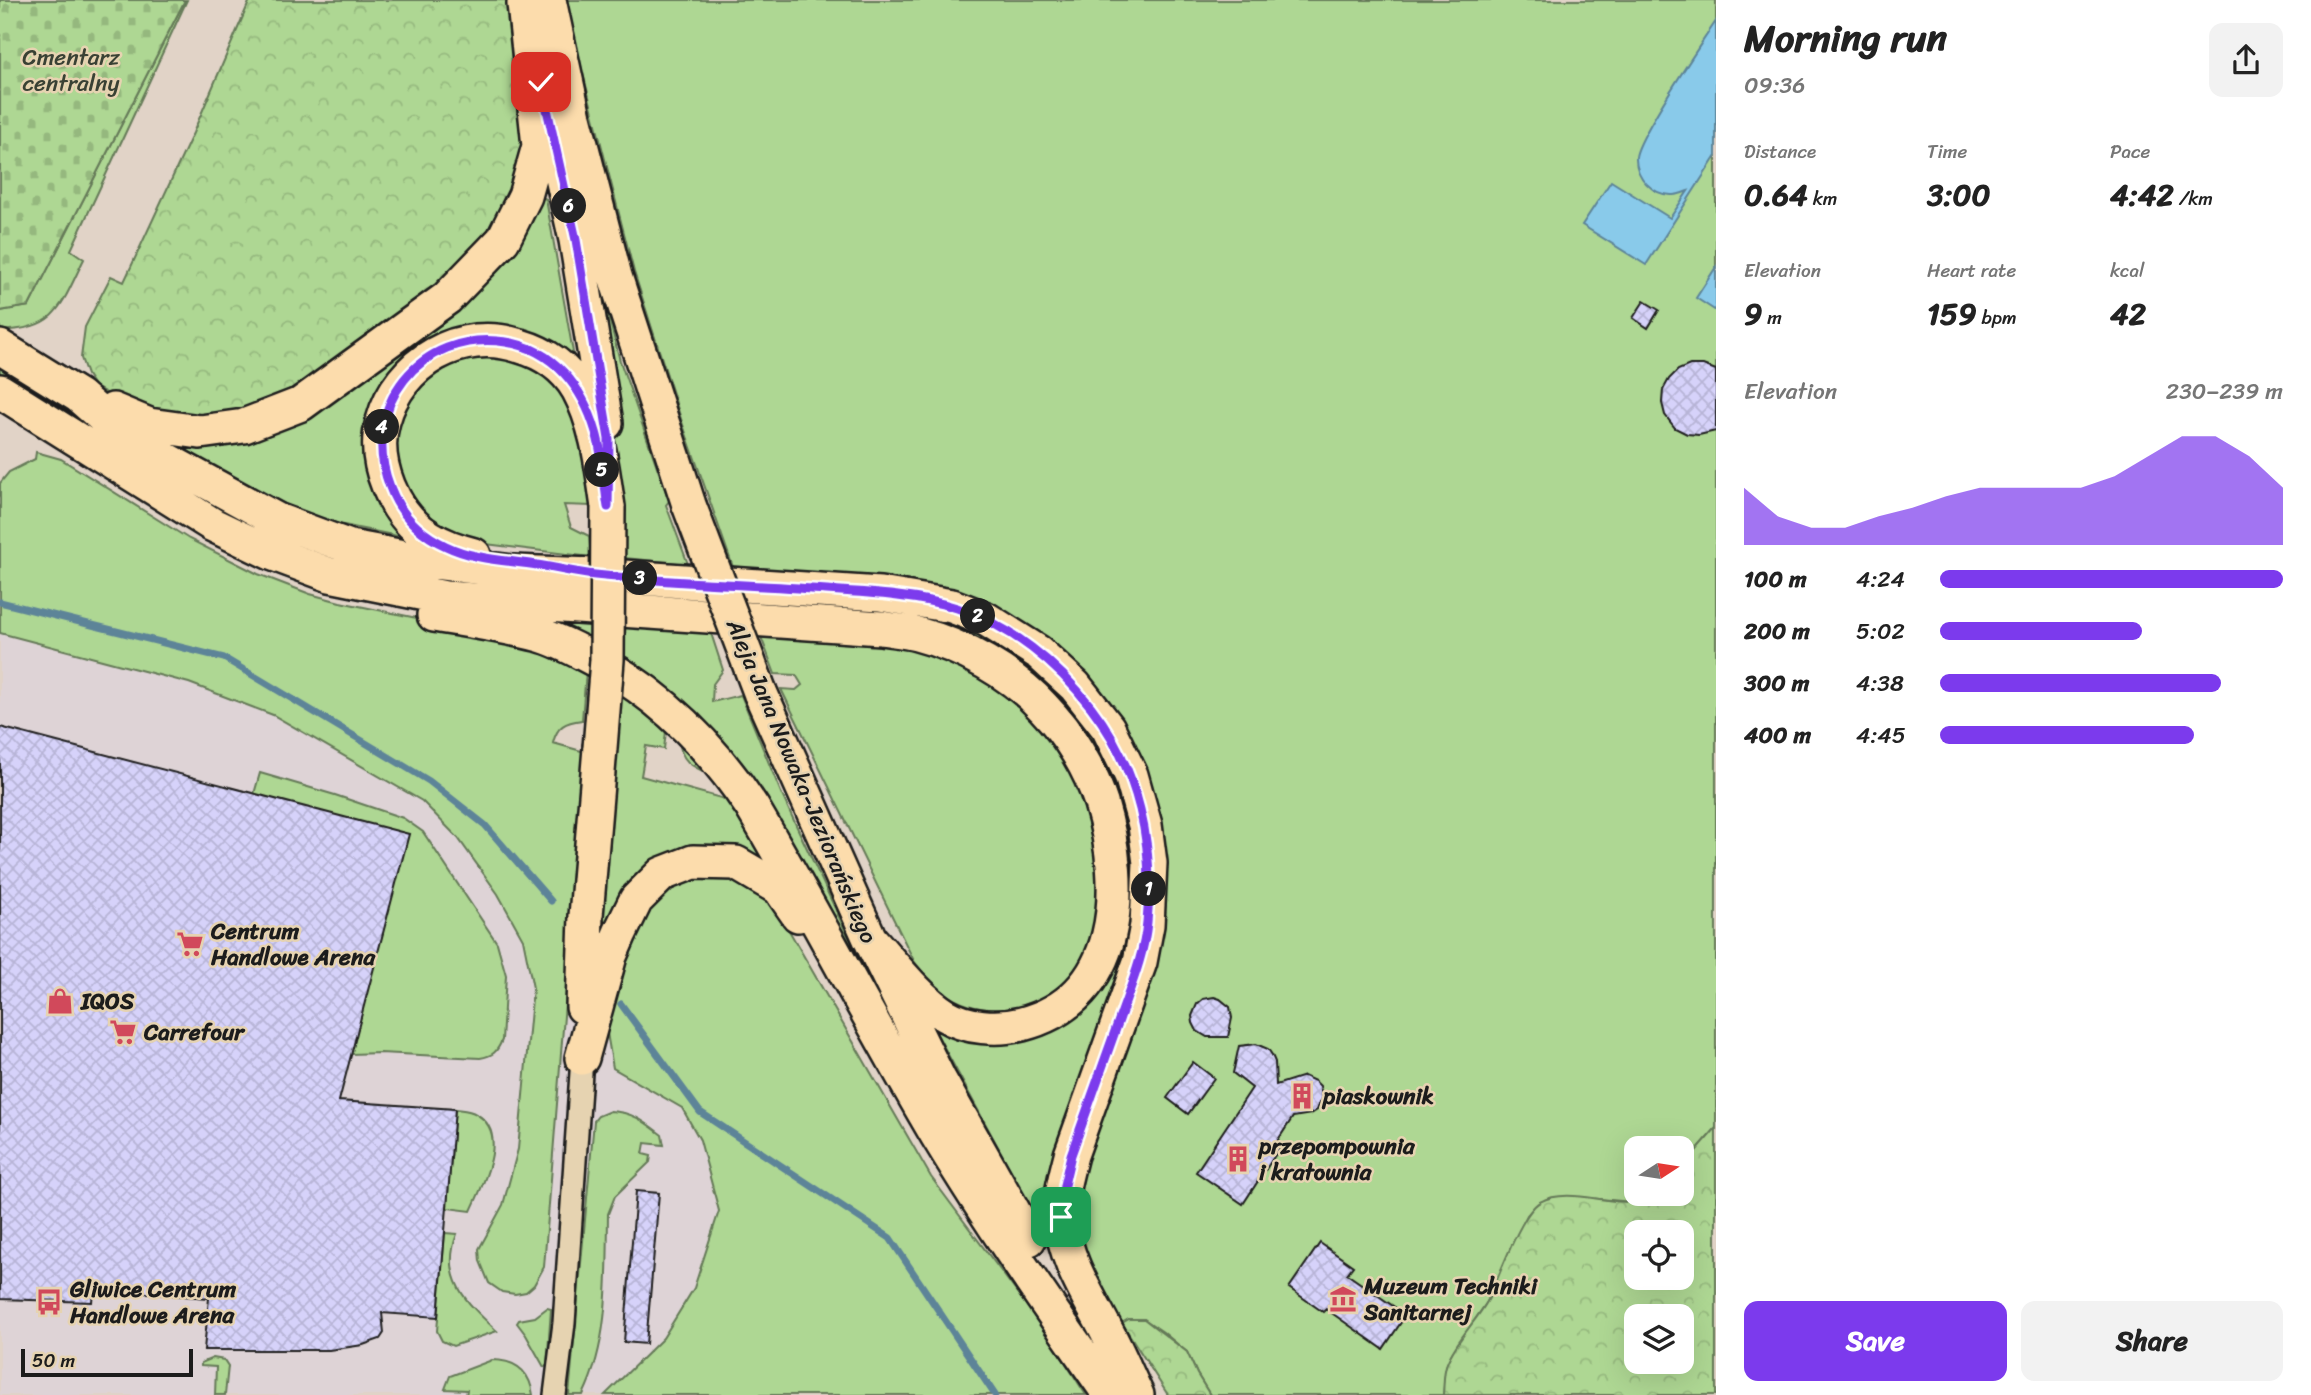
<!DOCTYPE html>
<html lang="en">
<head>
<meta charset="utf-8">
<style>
	body { margin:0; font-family:Sriracha,sans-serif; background:#f2f2f2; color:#222; height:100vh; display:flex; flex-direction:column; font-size:26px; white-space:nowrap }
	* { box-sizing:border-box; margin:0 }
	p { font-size:23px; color:#767676 }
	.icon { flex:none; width:38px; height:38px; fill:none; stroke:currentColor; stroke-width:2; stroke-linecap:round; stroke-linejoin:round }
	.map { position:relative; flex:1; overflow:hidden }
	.panel { display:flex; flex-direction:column; background:#fff; width:595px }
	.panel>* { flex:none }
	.needle { width:46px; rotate:78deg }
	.buttons { position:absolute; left:1624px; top:1136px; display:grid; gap:14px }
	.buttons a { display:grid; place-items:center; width:70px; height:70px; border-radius:14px; background:#fff; box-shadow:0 7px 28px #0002; font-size:35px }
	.scale { position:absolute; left:21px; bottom:18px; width:172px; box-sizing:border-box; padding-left:7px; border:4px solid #1c1c1c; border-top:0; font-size:19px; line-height:24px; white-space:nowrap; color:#1c1c1c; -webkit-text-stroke:5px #e6d3b1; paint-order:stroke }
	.pin { position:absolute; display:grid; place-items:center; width:60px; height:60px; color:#fff; margin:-30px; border-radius:14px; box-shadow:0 4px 10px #0006 }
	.km { position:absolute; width:35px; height:35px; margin:-18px; border-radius:50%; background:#222; color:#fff; font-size:19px; line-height:35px; text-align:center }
	.round { display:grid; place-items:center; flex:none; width:74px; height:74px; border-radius:14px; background:#f2f2f2 }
	.headline { display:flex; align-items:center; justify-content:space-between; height:119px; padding:0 28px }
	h1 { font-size:38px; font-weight:700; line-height:52px }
	.metrics { display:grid; grid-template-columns:repeat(3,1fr); gap:10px; height:119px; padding:7px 28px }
	.metrics div { display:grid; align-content:center }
	.metrics b { font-size:30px; font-weight:700 }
	.metrics small { font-size:19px; font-weight:400 }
	.metrics p { font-size:19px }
	.chart { height:196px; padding:14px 28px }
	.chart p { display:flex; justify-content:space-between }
	.chart svg { width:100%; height:126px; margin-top:7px; fill:#7c3aed; opacity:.7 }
	.primary-button { display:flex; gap:14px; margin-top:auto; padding:14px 28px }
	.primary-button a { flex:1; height:80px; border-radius:14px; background:#7c3aed; color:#fff; font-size:28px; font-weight:700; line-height:80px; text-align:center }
	.primary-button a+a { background:#f2f2f2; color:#222 }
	ul { padding:0 28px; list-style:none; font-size:23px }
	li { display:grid; grid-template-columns:112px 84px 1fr; align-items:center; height:52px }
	li i { height:18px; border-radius:9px; background:#7c3aed }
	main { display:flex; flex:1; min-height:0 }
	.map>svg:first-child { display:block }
	.built { fill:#ded3d6 }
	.green { fill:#aed793; stroke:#657a58; stroke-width:2 }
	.forest { fill:url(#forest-crowns); stroke:#657a58; stroke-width:2; fill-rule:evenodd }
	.cemetery { fill:url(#cemetery-stones); stroke:#657a58; stroke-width:2 }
	.water { fill:#89caea; stroke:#5d8498; stroke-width:2 }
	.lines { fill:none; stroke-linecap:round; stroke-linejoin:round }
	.stream { stroke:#5d8498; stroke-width:7 }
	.building { fill:url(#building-cross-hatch); stroke:#1c1c1c; stroke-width:2 }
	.minor-casing { stroke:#1c1c1c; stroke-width:26 }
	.primary-casing { stroke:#1c1c1c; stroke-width:38 }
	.minor { stroke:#e6d3b1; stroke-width:21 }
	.primary { stroke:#fcdcac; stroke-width:33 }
	.primary-bridge-casing { stroke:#1c1c1c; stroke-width:38; stroke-linecap:butt }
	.primary-bridge { stroke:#fcdcac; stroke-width:33 }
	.route-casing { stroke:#fff; stroke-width:14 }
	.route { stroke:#7c3aed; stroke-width:9 }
	.labels { text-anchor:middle; stroke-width:5; stroke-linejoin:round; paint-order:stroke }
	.park-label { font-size:23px; fill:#394134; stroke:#e6d3b1 }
	.street-label { font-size:23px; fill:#1c1c1c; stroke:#e6d3b1 }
	.poi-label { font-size:23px; font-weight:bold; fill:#1c1c1c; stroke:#e6d3b1; text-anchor:start }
</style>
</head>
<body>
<main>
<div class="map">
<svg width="1716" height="1395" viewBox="0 0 1716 1395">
	<defs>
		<pattern id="forest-crowns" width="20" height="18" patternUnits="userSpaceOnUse" patternTransform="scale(1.75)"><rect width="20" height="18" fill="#aed793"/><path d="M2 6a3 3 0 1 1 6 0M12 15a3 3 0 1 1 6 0" fill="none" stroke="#95b87e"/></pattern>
		<pattern id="cemetery-stones" width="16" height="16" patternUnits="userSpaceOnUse" patternTransform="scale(1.75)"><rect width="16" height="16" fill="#aed793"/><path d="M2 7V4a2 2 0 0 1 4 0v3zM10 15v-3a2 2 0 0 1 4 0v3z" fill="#95b87e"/></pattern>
		<pattern id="building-cross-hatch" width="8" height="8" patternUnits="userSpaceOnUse" patternTransform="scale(1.75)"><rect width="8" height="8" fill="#d6d2fa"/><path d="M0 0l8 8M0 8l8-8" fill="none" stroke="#b7b4d6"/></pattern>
	</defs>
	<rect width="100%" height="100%" fill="#e1d3c7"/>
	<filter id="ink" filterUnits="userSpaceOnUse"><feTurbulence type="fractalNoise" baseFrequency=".0143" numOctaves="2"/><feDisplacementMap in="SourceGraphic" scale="14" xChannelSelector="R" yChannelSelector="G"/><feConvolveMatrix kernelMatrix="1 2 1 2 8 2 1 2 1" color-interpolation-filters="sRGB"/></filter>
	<g filter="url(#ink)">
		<path class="built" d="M0,602L224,658L429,781L551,901L621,1004L700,1112L730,1225L648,1395H0Z"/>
		<path class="green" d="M185,0H187L71,250L84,259C62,303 58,330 2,330L0,329V311L29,306Z
			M564,0H1716V1128L1682,1167V1148H1636V1194H1655L1650,1198L1632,1202L1567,1196L1540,1202L1527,1215L1487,1302L1452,1353L1446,1366L1443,1395H1210L1197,1374L1187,1352L1163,1332L1144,1319H1129L1122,1323L1094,1275L1081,1247L1078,1195L1089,1141L1162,925L1167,870L1157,806L1128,734L928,586L733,567L682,422L634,272Z
			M575,184L620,361L669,501L666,505L688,564L624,558C620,432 595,308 575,184Z
			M540,196L546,199L574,358L532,334L384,385L406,536L401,537C377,531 352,528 328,521C276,504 229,475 183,448L182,441L262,431Z
			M506,354L551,377L572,408L585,454L592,506L564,505L571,527L589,536L591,557L478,543L429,521L400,482L393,437L400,417L422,382L437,370L474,355Z
			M0,359L279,529L877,605L960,622L1043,672L1102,743L1134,831L1137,916L1047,1232L1043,1230L933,1027L937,1024L1069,1019L1126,853L1012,665L592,596L385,576L224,515L0,374Z
			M36,452L61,459L189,539L258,574L310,594L340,602L455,626L533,647L586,671L582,720C565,722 557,726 553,743L585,752L544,1267L534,1285L526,1292L515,1294L502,1292L489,1283L480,1261L479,1249L503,1205L518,1149L533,988L523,939L498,894L458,838L422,801L273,715L189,683L0,633V483L9,472L35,459Z
			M539,617L594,621L592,644Z
			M624,624L710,630L723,670L713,684L712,702L741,695L782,795L869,981L789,850L621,659Z
			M760,634C825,638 891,638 953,662C1003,681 1054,731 1076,780C1105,844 1116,936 1060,987C1045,1001 1022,1010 1002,1010C960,1009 938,994 914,961L781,689L796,690L802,685L796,675L775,674Z
			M619,686L662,722L666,731L664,749L646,746L641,776L732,801L763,857L761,859L656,861L630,880L608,921L600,953Z
			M679,738L714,776C693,767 680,763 679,738Z
			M260,773L335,795L403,818L423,832L497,943L506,975L502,1040C497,1052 493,1056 480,1058L380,1053L351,1054L254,794Z
			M730,878L759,892L783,920L931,1177L1044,1329L1086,1395H605L663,1338L694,1288L719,1211L700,1140L682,1108L613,1068L607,1033L623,970L643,914L685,879Z
			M455,1109C462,1110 470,1110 476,1114C511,1133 482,1186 471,1211L447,1208Z
			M610,1111C633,1112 645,1122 662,1135L664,1145L645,1143L643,1154L651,1156L650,1162L615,1196L608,1214C607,1275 610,1340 583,1395H569L594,1121L598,1116Z
			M445,1233L457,1234C440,1279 467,1303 497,1331L453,1346L442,1341L437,1331Z
			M547,1308L551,1309L547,1366L544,1367L526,1335L517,1323L519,1320L535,1317Z
			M213,1358L224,1360L228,1366L225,1395H215L216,1367L201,1366V1363Z
			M492,1360C516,1360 530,1372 533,1395H466L467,1390L445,1389L450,1376Z"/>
		<path class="forest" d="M250,0H507L530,145L515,201L457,271L327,371L256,406L208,416L176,415L130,403L108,394L95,387L87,375L81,358L85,327L111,276L124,282L193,133Z
			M1716,1128V1395H1443C1444,1385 1443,1372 1447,1363C1456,1340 1476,1322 1488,1300C1499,1278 1521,1212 1540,1202C1573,1183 1630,1216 1655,1194H1682V1167ZM1682,1232V1278H1636V1232ZM1682,1316V1362H1636V1316Z
			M1129,1319H1144L1187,1352L1197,1374L1210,1395H1168L1122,1323Z"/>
		<path class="cemetery" d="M0,0H185L29,306L0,311Z"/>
		<path class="water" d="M1716,21V156L1646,265L1582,225L1611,181L1670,218L1688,191C1685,192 1678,195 1673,195C1653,196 1635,177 1636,157C1638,136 1701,44 1716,21Z
			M1716,267V311L1696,298Z"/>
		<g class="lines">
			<path class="stream" d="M0,602L224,658L429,781L485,825L551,901
				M621,1004L700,1112L890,1238L995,1395"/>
		</g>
		<path class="building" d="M1644,301L1659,310L1648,328L1633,318Z
			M1690,365H1703L1716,370V431L1699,435L1687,434L1675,428L1665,415L1662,403L1663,390L1669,379L1678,370Z
			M0,727L409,834L339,1101L455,1109L438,1317L382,1313L384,1333L380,1339L363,1345L329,1350H204L209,1298L93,1289L92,1302L0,1299Z
			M1214,997L1220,999L1230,1007L1232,1018L1228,1037H1207L1197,1031L1193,1023L1192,1016L1197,1004L1203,999Z
			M1256,1044L1268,1049L1272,1055L1275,1062L1276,1085L1304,1076L1315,1081L1320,1086L1322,1097L1317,1110L1311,1114L1293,1117L1276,1143L1281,1146L1243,1204L1196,1172L1252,1088L1233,1073L1239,1046Z
			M1193,1062L1214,1078L1188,1114L1167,1098Z
			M636,1191L659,1193L646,1344L624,1342Z
			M1320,1243L1353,1266L1347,1274L1406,1315L1383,1349L1326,1309L1323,1312L1289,1288Z"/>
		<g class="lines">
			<g class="minor-casing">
				<path id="minor" d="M555,1395L564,1323L582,1058"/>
			</g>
			<g class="primary-casing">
				<path id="primary" d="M549,0L574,117L615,276L689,505
					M549,119L576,240L606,423
					M0,347L79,396L112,425L154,453L277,520L350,547L425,561L513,572L593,575L880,594L952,606L986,619L1038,652L1075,686L1108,728L1131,775L1145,825L1150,863L1147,925L1140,962L1071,1155C1066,1175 1059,1198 1061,1219C1065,1261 1088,1295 1107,1332C1118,1352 1127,1374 1137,1395
					M0,391L213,525L271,553L330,575L445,598L881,628C893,630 906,631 917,634C963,646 1012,673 1044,708C1069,734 1090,769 1101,803C1126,887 1123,998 1022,1024C998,1030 966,1028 945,1015C918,998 892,963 870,939
					M113,410L149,425L200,432L244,426L301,404L447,298L503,240L525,196L539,146L524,4
					M474,555C458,551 443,546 429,537C394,515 371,462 383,421C399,362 461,326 520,346C544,353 565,367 578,389C598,426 602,467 608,507
					M434,615C469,621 506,626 540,635C555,639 570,647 584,654C655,689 709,742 752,807C816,915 873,1027 937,1135C991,1224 1050,1309 1110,1395
					M760,692L870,939L939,1079L1029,1239
					M583,1007L586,916L600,748
					M582,1058L610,956L620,933L636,900L662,874L693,862L736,863L780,889L798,915"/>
			</g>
			<use href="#minor" class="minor"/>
			<use href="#primary" class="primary"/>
			<g class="primary-bridge-casing">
				<path id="primary-bridge" d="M689,505L760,692
					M600,748L607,660L608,507"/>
			</g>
			<use href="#primary-bridge" class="primary-bridge"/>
		</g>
	</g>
	<g class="lines" filter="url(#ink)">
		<g class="route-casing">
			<path id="route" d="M541,82L576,240L609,439L608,507C604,483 603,455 596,432C583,388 554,349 506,342C420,329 359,407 390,487C400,514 420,534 446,546C475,560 506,560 537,565C557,568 576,573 595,575C663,582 731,584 798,588C847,592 911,593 957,608C1011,626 1057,663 1091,707C1139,769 1155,846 1147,922C1144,956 1130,988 1119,1020C1103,1065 1087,1110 1071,1155L1064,1185L1061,1217"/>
		</g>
		<use href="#route" class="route"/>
	</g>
	<defs>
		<g id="supermarket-bare" transform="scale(2.1)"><path d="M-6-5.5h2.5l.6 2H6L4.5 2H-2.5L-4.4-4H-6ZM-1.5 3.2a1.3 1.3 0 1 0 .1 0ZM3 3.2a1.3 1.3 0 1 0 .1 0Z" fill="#d1495b" stroke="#e6d3b1" stroke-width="2.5" paint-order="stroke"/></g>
		<g id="shop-bare" transform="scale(2.1)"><path d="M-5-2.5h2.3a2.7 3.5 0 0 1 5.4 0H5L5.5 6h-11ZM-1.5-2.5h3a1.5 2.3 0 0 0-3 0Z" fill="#d1495b" stroke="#e6d3b1" stroke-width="2.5" paint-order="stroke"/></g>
		<g id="building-bare" transform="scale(2.1)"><path d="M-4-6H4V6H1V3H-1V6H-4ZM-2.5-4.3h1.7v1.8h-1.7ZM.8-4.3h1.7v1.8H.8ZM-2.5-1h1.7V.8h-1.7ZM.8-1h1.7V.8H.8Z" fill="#d1495b" stroke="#e6d3b1" stroke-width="2.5" paint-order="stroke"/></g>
		<g id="museum-bare" transform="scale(2.1)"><path d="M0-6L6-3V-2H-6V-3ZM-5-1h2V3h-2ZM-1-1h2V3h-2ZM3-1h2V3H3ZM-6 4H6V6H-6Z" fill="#d1495b" stroke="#e6d3b1" stroke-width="2.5" paint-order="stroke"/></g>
		<g id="bus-bare" transform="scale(2.1)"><path d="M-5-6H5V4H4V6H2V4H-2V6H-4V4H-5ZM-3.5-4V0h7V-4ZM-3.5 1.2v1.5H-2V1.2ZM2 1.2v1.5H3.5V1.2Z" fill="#d1495b" stroke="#e6d3b1" stroke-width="2.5" paint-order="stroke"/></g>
	</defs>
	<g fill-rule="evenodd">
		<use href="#supermarket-bare" x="190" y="944"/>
		<use href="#shop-bare" x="60" y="1001"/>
		<use href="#supermarket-bare" x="123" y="1032"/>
		<use href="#building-bare" x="1302" y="1096"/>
		<use href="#building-bare" x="1238" y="1159"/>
		<use href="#museum-bare" x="1343" y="1299"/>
		<use href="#bus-bare" x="49" y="1302"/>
	</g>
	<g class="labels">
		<g class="park-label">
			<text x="71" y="65">Cmentarz<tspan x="71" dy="26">centralny</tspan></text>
		</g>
		<g class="street-label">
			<text transform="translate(802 781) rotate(67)" y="8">Aleja Jana Nowaka-Jeziorańskiego</text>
		</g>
		<g class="poi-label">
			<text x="211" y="939">Centrum<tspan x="211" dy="26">Handlowe Arena</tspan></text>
			<text x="81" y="1009">IQOS</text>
			<text x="144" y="1040">Carrefour</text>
			<text x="1323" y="1104">piaskownik</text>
			<text x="1259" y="1154">przepompownia<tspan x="1259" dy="26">i kratownia</tspan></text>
			<text x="1364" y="1294">Muzeum Techniki<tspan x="1364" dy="26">Sanitarnej</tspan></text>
			<text x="70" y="1297">Gliwice Centrum<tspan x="70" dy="26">Handlowe Arena</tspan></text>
		</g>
	</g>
</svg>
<div class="buttons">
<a><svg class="needle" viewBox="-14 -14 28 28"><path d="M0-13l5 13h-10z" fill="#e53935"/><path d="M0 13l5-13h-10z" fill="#767676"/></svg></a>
<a><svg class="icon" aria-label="locate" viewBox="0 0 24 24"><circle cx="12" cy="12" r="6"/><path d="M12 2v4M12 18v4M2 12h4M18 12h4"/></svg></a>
<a><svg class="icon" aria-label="layers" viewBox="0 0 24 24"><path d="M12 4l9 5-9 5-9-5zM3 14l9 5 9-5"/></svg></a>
</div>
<div class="scale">50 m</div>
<div class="pin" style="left:1061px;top:1217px;background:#1e9e55"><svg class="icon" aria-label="arrive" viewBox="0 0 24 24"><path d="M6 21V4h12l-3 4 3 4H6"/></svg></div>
<div class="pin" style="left:541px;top:82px;background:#d93025"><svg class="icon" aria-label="check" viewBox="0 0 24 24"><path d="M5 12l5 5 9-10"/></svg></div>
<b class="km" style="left:1149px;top:889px">1</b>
<b class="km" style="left:978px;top:616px">2</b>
<b class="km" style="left:640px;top:578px">3</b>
<b class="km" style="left:382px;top:427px">4</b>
<b class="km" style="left:602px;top:470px">5</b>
<b class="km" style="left:569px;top:206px">6</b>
</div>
<section class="panel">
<div class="headline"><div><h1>Morning run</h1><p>09:36</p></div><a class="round"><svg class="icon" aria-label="share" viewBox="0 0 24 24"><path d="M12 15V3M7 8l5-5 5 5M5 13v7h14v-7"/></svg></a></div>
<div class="metrics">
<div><p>Distance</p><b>0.64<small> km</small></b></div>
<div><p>Time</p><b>3:00</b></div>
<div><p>Pace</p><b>4:42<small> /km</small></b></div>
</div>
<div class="metrics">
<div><p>Elevation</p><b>9<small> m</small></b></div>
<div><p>Heart rate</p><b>159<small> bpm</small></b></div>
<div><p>kcal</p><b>42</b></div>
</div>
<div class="chart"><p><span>Elevation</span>230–239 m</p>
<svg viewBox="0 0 160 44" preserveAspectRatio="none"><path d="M0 44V24L10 34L20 38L30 38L40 34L50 31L60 27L70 24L80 24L90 24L100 24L110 20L120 13L130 6L140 6L150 13L160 24V44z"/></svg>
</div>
<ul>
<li><b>100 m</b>4:24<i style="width:100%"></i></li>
<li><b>200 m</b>5:02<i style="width:59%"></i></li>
<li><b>300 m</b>4:38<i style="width:82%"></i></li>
<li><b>400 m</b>4:45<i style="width:74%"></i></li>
</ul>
<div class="primary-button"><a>Save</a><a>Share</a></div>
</section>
</main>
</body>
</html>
